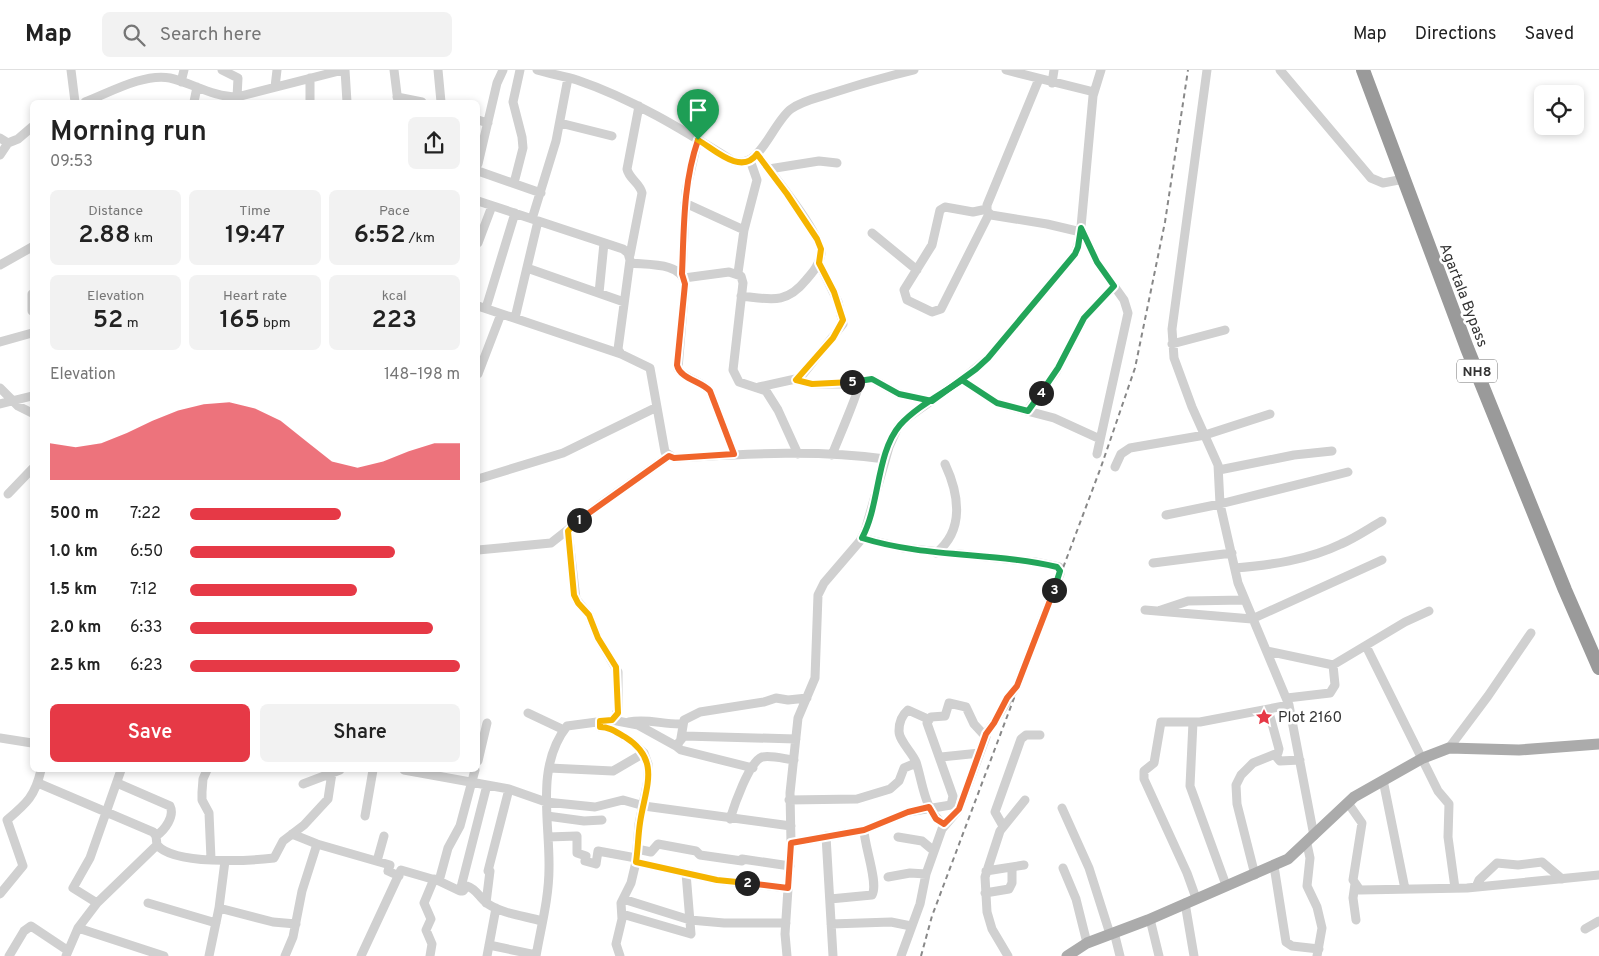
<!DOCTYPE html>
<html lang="en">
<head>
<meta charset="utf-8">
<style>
	body { margin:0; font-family:Overpass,sans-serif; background:#f2f2f2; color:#222; height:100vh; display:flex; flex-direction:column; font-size:19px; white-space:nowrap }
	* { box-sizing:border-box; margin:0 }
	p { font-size:16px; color:#767676 }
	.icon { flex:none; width:28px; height:28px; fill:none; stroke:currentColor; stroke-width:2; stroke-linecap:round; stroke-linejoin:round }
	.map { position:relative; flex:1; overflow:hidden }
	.drawer { position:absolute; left:30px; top:30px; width:450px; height:672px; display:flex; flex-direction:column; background:#fff; border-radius:8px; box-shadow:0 2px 8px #0003 }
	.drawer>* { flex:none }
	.buttons { position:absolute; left:1534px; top:15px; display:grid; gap:10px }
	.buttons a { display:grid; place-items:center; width:50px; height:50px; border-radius:8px; background:#fff; box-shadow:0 2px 8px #0003; font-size:25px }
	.pin { position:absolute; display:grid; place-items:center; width:42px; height:42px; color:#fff; margin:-51px -21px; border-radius:50% 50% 50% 0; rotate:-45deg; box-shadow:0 0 5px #0007 }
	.pin .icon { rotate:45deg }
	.km { position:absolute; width:25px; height:25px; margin:-12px; border-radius:50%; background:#222; color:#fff; font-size:14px; line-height:25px; text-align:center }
	.round { display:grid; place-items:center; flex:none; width:52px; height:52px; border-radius:8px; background:#f2f2f2 }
	.head { display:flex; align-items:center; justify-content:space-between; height:85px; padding:0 20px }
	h1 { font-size:28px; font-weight:600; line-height:38px }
	.figures { display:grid; grid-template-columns:repeat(3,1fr); gap:8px; height:85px; padding:5px 20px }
	.figures div { display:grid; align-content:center; border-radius:8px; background:#f2f2f2; text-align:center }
	.figures b { font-size:25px; font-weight:600 }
	.figures small { font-size:14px; font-weight:400 }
	.figures p { font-size:14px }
	.chart { height:140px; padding:10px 20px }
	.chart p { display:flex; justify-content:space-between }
	.chart svg { width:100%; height:90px; margin-top:5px; fill:#e63946; opacity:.7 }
	.button { display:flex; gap:10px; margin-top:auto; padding:10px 20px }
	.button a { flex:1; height:58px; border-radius:8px; background:#e63946; color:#fff; font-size:20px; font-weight:600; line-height:58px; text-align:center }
	.button a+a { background:#f2f2f2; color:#222 }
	ul { padding:0 20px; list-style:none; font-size:16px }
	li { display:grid; grid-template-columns:80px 60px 1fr; align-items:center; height:38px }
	li i { height:12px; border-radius:6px; background:#e63946 }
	header { display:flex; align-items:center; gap:30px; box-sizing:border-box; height:70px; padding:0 25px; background:#fff; border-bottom:1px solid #e0e0e0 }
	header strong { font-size:24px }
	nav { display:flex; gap:28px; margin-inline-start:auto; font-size:18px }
	.search { width:350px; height:45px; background:#f2f2f2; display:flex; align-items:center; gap:12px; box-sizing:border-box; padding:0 18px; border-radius:8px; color:#767676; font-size:19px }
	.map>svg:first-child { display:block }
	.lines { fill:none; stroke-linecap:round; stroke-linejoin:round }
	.minor { stroke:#d0d0d0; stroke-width:9 }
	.major { stroke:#ababab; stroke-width:11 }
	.highway { stroke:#9a9a9a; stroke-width:14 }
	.rail { stroke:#888; stroke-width:2; stroke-dasharray:5 4; stroke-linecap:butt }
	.split-1-casing { stroke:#fff; stroke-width:10 }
	.split-2-casing { stroke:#fff; stroke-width:10 }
	.split-3-casing { stroke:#fff; stroke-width:10 }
	.split-4-casing { stroke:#fff; stroke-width:10 }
	.split-5-casing { stroke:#fff; stroke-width:10 }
	.split-6-casing { stroke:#fff; stroke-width:10 }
	.split-1 { stroke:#f0652b; stroke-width:6 }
	.split-2 { stroke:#f5b400; stroke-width:6 }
	.split-3 { stroke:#f0652b; stroke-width:6 }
	.split-4 { stroke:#22a559; stroke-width:6 }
	.split-5 { stroke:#22a559; stroke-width:6 }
	.split-6 { stroke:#f5b400; stroke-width:6 }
	.labels { text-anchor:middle; stroke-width:5; stroke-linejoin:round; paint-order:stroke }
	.shield { fill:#fff; stroke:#707070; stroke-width:1 }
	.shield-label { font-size:14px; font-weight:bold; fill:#333 }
	.street-label { font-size:15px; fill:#333; stroke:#fff }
	.poi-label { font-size:15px; fill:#333; stroke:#fff; text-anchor:start }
</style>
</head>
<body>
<header>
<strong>Map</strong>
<div class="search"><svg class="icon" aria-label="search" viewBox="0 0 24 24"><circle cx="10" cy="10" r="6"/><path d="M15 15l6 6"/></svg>Search here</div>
<nav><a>Map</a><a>Directions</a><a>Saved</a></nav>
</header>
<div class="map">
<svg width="1599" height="886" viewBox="0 0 1599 886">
	<rect width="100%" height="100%" fill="#fff"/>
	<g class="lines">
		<path class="minor" d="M71,0L75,32
			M222,0L238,8L237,27
			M345,0L347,32
			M394,0L398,32
			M438,0L441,32
			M537,0C550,4 564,6 577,10C633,29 683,60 733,91C760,101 772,53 791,39C802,31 816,28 829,24C857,15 885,7 914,0
			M1006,0L1094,22
			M1207,0L1172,259L1174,288L1192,337L1218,395L1220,434L1238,513L1289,635L1314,766
			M1280,0L1371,108L1383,113L1404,109
			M1039,9L987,135V141L991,145L1047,154L1081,162
			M181,12L184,0
			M1052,13L1054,0
			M275,17L277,0
			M397,27L422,32
			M85,32C109,23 143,3 170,8C192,13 213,27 237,27L343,0
			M194,32L197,17
			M310,32V8
			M478,50L488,53
			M560,53L612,66
			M0,68L8,73L18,69L32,57
			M0,85L8,73
			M478,94L497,13L503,0
			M769,99L819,91L837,93
			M478,101L541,123
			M514,113L523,78L522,67L513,32L520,0
			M478,131L623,179L628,183L630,190L618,279L621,284L650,298L665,382L674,388C744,384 816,379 885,389
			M685,133L744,160
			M987,139L973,142L945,137L940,140L932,175L904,220L907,230L932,242L941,239L989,144
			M532,149L556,71L568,8
			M1081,158L1097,192L1124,230L1128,243L1097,384
			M872,163L917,200
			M478,173L492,136
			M630,185L642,123C640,113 629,109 627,99L639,36
			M630,193C647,195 682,192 685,214L678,299C685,309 701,311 710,321L734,384
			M0,195L32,177
			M527,198L624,232
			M738,203L744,160L757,110L750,90
			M682,204L686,121L698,69
			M684,208L729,202L741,206L743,213L733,300L739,312L766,321L778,340L798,384
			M599,223L604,173
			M32,224V241
			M741,226C770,229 786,235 806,210C813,202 820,194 821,183C822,164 770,101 757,84
			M478,236L621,284
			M486,238L515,143
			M515,248L538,151
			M0,272L32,263
			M1172,274L1225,260
			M478,304L501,244
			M796,310L812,314H859C860,319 836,374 832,385
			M962,310L997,333L1054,348L1100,369
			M857,312L872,309L899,324L932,331
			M759,317L800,308L843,254L838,232L819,193
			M0,318L18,336L32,343
			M0,334L32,326
			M1027,341L1056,302L1084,248L1114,216
			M1115,397L1121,384L1130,378L1205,365L1270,344
			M1219,400L1294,385L1332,381
			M478,409L563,383L657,337
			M8,424L32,399
			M1166,445L1220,434L1348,402
			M862,468L903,478L1035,492L1059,497L1060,504L1017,616C1005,632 998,650 985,664
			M478,480L551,473L598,436L669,386
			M936,483C965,460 959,424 945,394
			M1153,493L1232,483
			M1235,498C1271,495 1308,490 1341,474C1355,468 1368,459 1382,451
			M1145,540L1252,549L1382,490
			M1161,540L1188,531L1244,530
			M1366,576L1438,721L1449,734L1448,767L1455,818
			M1267,581L1333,595L1405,552L1429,541
			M1287,628L1330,623L1335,615L1333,595
			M528,643L564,660
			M928,649L908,640C902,645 899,653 899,661C899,671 912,682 916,692C923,713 924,741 944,754
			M612,650L638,655L676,676
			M600,651V657H608L631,671L644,683L648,694V710L639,754L636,792L631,813L621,833L622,849L616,874L620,886
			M629,652C647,648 664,655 683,654
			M1193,652L1190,716L1226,815
			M0,668L32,673
			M681,668L684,650L700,642L764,632L776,628L788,630L807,628
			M1449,678L1488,626L1531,563
			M1275,685L1280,691L1300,690
			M941,687L980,683
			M478,691L487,653
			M549,698L613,701L644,683
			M753,698L681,680L676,676L684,666L796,669
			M207,700L203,709L202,722V730L209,743L211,789
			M404,700L509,719L546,732L595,737L623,730L644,736L791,756
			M1383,710L1405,819
			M38,713L153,762L156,766L157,775C174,795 248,791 274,788L283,771L304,755L328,729L332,703
			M117,713L170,736C175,746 165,760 156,766
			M303,714L340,700
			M789,730L857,729L890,719L899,711L904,698L916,693
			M1348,733L1362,753L1353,810L1360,820L1467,818L1599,805
			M1062,738L1089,798L1110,864
			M365,746L373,700
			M547,746L584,751L602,750
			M730,749C734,736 749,692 762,687C771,685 785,689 794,690
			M1003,756L995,742L1021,669L1026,665H1040
			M292,764L317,774L390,795L388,801L399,806
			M826,766L833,886
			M548,767L577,766V783L586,786L585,791L596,794L598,781L636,788
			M898,767L922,771L934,781
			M791,773L864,760L908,742L951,735L953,726L927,653L931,647L945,646L949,633L966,637L974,654L986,667L959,739L942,759L926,804L920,834L901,886
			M1307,774L1310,788L1307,816L1317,837L1322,858L1317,886
			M637,779L651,782L658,774L696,781L700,785L742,791V789L790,796
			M377,791L384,766
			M636,792L717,810L788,818
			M1274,796L1286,872L1292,876L1319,879
			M1063,798L1076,829L1087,873
			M986,801L1024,795
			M1255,805L1237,734L1236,715L1241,705L1253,693L1278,683L1279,679L1268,639
			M888,807L910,803L926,804
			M439,811L448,778L460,756L475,700
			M1355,814L1353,828L1356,850
			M1476,817L1479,810L1497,793L1518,795L1542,792L1562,809
			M460,821L487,715
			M985,823L1009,819L1012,813V797
			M0,824L23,796L7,750C27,733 35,726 41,700
			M1196,828L1187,803L1144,709V701L1154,693L1161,652H1200L1289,635
			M623,829L690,850L724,853H786
			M830,829L872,825C879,814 864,775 864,760
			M97,833L73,818L90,788L121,700
			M148,833L216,853
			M486,833L490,801H488L509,719
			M1185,833L1194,886
			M219,838L273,852L296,854
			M622,844L691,864L686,803
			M1150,849L1159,886
			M831,854L891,852L911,856
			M78,858L164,886
			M1585,859L1599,851
			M1114,862L1120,886
			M489,875L536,885
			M9,886L24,861L31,856L67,880
			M66,886L78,858L97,833L157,775
			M209,886L219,838L225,791
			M285,886L293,867L302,821L317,774
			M361,886L401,800L439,811L460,821H463L467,816C477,819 479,828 488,834C503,844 525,846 542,851
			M430,886L432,874L426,860L431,849L424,833L434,809
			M487,886L496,838
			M536,886C541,857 549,828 549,798C550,751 535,697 567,656L612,650L615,648L618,639V602L598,568L589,545L576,529L568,461
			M787,886L785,864L791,773L790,723L798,648L815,608L818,525L824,513L860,471L865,461L889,377L898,357L907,348L965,307L988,288L1075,184L1080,168L1093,26L1101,0
			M1008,886L992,859L987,842L985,807L1000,761L1025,730"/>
		<path class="major" d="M1067,886L1087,873L1148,850L1288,789L1354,727L1423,688L1449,678L1519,680L1599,674"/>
		<path class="highway" d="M1363,0L1467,278L1565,520L1599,598"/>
		<path class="rail" d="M921,886L932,846L1101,397L1135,298L1165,152L1188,0"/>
	</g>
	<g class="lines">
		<g class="split-1-casing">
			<path id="split-1" d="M579,450L669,386L674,388L734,384L710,321C701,311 680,309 677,295L685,214L682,204C684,159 683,113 698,70"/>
		</g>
		<g class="split-2-casing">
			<path id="split-2" d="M579,450L568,461L574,525L578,533L589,545L598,568L616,597L618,643L612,650L600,651V657C610,657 616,662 625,667C662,690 645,718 640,753C638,766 638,779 636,792L717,810L747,813"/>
		</g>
		<g class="split-3-casing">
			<path id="split-3" d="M747,813L788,818L791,773L864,760L908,742L929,737L936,749L944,754L959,739L986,664L994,653L1007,628L1017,616L1054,520"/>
		</g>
		<g class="split-4-casing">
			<path id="split-4" d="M1041,323L1028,341L997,333L962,310C942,324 916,337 900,355C876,383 880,435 862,468C926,488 993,482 1057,497L1060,501L1054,520"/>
		</g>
		<g class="split-5-casing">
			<path id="split-5" d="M852,312L872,309L899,324L932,331L976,299L988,288L1075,184L1078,177L1081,158L1097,192L1114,216L1084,248L1058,298L1041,323"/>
		</g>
		<g class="split-6-casing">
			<path id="split-6" d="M698,70C714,79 741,106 757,84L787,124L817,169L821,179L819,193L834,222L843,250L833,268L796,310L812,314L852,312"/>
		</g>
		<use href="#split-1" class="split-1"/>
		<use href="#split-2" class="split-2"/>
		<use href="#split-3" class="split-3"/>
		<use href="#split-4" class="split-4"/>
		<use href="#split-5" class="split-5"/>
		<use href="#split-6" class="split-6"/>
	</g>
	<defs>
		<g id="sight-bare" transform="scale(1.35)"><path d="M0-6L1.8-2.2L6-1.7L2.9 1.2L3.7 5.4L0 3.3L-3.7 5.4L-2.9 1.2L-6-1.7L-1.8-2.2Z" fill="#e63946" stroke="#fff" stroke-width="2.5" paint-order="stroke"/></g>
	</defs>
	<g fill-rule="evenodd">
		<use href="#sight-bare" x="1264" y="647"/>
	</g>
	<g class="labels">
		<rect class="shield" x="1457" y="289.5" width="40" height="23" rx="4"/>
		<g class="shield-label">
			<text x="1477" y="306">NH8</text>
		</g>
		<g class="street-label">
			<text transform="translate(1464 225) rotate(69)" y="5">Agartala Bypass</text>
		</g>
		<g class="poi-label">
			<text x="1278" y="652">Plot 2160</text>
		</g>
	</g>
</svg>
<div class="buttons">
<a><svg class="icon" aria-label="locate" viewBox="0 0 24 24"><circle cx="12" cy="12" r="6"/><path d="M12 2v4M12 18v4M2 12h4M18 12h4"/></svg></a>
</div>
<div class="pin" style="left:698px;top:70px;background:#1e9e55"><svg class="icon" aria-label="arrive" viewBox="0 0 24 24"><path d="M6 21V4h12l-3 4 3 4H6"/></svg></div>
<b class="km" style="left:579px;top:450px">1</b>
<b class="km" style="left:747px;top:813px">2</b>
<b class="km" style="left:1054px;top:520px">3</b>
<b class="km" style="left:1041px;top:323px">4</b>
<b class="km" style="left:852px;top:312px">5</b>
<section class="drawer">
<div class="head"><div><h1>Morning run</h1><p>09:53</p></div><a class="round"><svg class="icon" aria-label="share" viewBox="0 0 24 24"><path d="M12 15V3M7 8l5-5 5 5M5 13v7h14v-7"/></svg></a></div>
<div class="figures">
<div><p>Distance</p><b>2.88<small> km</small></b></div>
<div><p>Time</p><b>19:47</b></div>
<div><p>Pace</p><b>6:52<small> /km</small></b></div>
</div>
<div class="figures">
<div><p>Elevation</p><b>52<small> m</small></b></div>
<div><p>Heart rate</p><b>165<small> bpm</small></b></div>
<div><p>kcal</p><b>223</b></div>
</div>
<div class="chart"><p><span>Elevation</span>148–198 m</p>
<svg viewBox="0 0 160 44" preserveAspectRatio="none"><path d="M0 44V26L10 28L20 26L30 21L40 15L50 10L60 7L70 6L80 9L90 15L100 25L110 35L120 38L130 35L140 30L150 26L160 26V44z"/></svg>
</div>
<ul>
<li><b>500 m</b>7:22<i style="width:56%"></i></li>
<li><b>1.0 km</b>6:50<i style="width:76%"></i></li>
<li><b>1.5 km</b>7:12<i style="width:62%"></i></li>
<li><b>2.0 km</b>6:33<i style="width:90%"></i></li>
<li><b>2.5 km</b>6:23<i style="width:100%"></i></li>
</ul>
<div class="button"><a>Save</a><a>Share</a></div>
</section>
</div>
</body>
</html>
